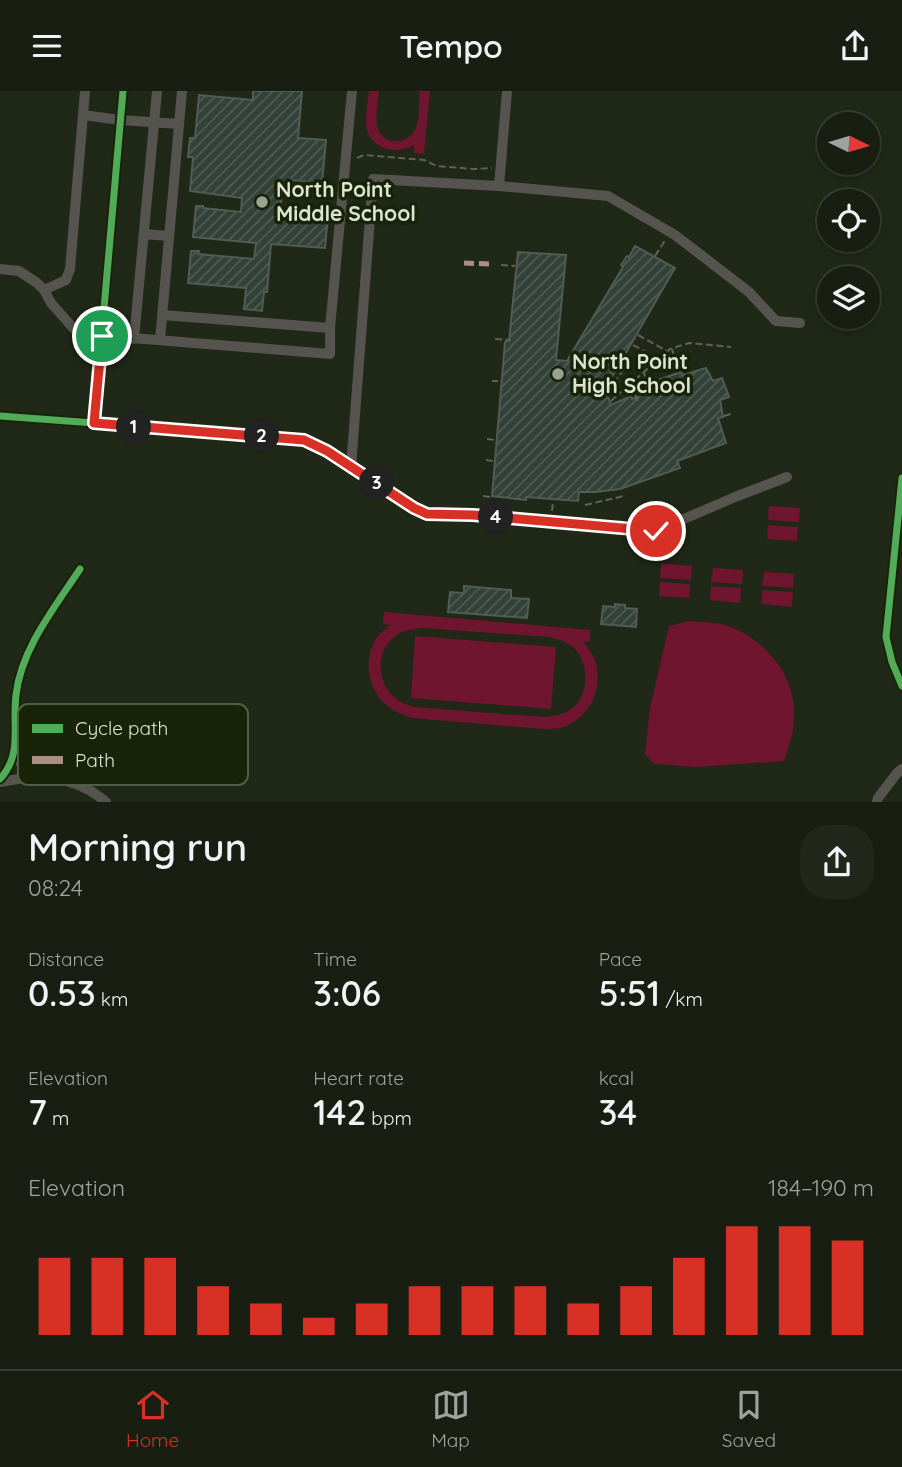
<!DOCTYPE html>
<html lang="en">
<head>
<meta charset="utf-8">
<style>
	body { margin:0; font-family:Quicksand,sans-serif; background:#21271a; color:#f1f3f6; height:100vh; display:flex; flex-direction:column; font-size:26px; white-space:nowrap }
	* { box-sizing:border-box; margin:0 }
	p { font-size:23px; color:#9fa29f }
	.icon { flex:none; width:38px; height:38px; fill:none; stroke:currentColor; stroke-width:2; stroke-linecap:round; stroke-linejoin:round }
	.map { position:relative; height:711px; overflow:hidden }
	.details { display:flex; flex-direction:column; background:#181e11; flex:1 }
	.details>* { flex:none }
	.needle { width:46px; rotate:95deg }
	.controls { position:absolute; left:817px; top:21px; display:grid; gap:14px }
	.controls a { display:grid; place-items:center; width:63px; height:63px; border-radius:50%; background:#181e11; box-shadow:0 4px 10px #0003,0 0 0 2px #363c31; font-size:35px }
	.pin { position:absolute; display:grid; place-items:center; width:60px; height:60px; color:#fff; margin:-30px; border:4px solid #fff; border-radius:50%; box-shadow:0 2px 7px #0007 }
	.km { position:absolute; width:35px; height:35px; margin:-18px; border-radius:50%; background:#222; color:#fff; font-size:19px; line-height:35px; text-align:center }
	.round { display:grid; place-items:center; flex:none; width:74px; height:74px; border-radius:28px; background:#21271a }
	.headline { display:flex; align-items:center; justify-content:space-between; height:119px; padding:0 28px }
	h1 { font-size:38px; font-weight:600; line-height:52px }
	.stats { display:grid; grid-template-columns:repeat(3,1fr); gap:10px; height:119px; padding:7px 28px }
	.stats div { display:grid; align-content:center }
	.stats b { font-size:35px; font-weight:600 }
	.stats small { font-size:19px; font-weight:400 }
	.stats p { font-size:19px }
	.chart { height:196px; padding:14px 28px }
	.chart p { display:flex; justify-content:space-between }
	.chart svg { width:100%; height:126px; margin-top:7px; stroke:#d93025; stroke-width:6 }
	header { display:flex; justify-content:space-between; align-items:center; height:91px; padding:0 28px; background:#181e11; font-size:32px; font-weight:600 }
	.tab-bar { display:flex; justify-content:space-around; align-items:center; height:98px; border-top:2px solid #363c31; background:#181e11; font-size:19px; color:#9fa29f }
	.tab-bar a { display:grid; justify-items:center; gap:4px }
	.tab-bar .current { color:#d93025 }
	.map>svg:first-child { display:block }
	.park { fill:#701530; fill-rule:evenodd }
	.building { fill:url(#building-hatch); stroke:#505c54; stroke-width:2 }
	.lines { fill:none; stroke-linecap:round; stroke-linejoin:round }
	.path { stroke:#616159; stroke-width:2; stroke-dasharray:7 3.5; stroke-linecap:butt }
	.minor { stroke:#56544e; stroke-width:10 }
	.quiet { stroke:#ac8f84; stroke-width:5; stroke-dasharray:10 5; stroke-linecap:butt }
	.cycleway-casing { stroke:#182407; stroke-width:11 }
	.cycleway { stroke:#51ab58; stroke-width:7 }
	.route-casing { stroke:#fff; stroke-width:14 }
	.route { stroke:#d93025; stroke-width:9 }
	.poi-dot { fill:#9aa291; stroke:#182407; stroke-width:2.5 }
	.labels { text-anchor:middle; stroke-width:7; stroke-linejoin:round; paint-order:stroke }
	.poi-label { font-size:21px; font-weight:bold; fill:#dbe4d2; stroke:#182407; text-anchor:start }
	.key { fill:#182407; stroke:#525e44; stroke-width:2 }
	.key-label { font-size:19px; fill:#dbe4d2 }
</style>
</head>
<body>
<header><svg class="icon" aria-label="menu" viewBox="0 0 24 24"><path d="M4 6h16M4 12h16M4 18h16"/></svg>Tempo<svg class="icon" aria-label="share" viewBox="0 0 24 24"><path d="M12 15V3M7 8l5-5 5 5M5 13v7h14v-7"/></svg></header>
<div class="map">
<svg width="902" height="711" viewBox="0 0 902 711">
	<defs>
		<pattern id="building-hatch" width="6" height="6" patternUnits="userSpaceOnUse" patternTransform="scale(1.75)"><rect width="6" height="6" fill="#334139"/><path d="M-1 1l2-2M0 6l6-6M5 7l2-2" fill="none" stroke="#505c55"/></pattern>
	</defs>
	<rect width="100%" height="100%" fill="#202817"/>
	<path class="park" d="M369,0H379C378,11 375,23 377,34C379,53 406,56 415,39C420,29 419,12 419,0H430L424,63L414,62V54C396,65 369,58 366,34C365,23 368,11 369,0Z
		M769,415L800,417L799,431L768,429Z
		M768,434L798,436L797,450L767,448Z
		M661,472L692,475L691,489L660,487Z
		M713,477L743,479L742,493L711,491Z
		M764,481L794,483L793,497L762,495Z
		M660,491L690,493L689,507L659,505Z
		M711,495L741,497L740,512L710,509Z
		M763,499L793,501L792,516L761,513Z
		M384,521L590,539V550L583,551C611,578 597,627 560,637C555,638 548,638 543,638L412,627C403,624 395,621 388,615C367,600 362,566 378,545C381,541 386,538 390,534L383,533ZM422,537L550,546C559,549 568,551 575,558C590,575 589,605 571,618C563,624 553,625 544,626L414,616C409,614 402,612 398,609C377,595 374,561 395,545C403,539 412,538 422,537Z
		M688,530C702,531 718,531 731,536C768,551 797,587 794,628C794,643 788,657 784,670L696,676L654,673L645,663L650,617L669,535Z
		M415,545L556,556L551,618L411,607Z"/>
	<path class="building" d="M253,0H302L298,47L326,49L322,92L289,89L288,100L282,99L280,124L320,127L321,124L328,125L325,157L271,153L267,201H264L262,220L244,218L246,197L188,192L191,160H199L198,163L254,168L256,152L193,146L196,115H203V117L241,121L242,107L190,100L193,66H188L190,47H195L199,4L253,9Z
		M635,155L675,177L605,298L611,314L631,305L632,308L657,299L655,290L681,281L683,284L706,277L713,290L722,287L729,306L720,309L723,326L718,327L726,352L677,370L680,377L620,398L595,401H579L578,410L526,406V409L492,405L505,251L509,250L518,161L566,164L556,269L567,270L623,176L621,174L627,165L629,166Z
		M464,495L511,499V507L529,508L527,527L448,521L450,501L464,502Z
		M615,513L625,514V517L637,518L636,536L601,533L603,515L615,516Z"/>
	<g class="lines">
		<path class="path" d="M357,67L364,64L424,69L437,75L474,78L492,77
			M655,165L666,148
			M501,174L515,175
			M638,244L667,260
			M495,248L511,249
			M633,254L658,267
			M672,258L679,282
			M624,278L616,289L627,295
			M644,282L650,299
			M492,290H498
			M631,294L638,311
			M611,310L670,258L689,252L731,256
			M724,325L734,322
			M487,348L495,349
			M486,369L493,370
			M483,405L490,406
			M585,414L624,405
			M552,420L553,411"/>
		<path class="minor" d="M507,0L499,95L608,105L675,144L749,201L776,230L800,232
			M83,24L120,29L179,33
			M144,143L169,145
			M0,178L19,180L37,192L44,199L51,212L74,238L95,244L330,263V237L352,0
			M44,199L66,189L70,178L85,0
			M162,224L330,237
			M134,248L157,0
			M160,249L182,0
			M0,325L304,349L327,360L414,417L427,423L473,424L656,440L735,406L787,386
			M94,332L123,0
			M351,376L373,88L499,95
			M902,387L886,546L892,571L902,595
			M14,666L35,685
			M0,688C23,663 12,635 16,604C21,558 55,516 80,478
			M0,691C38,683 75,684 106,711
			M877,711L878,707L897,682L902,678"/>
		<path class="quiet" d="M464,172L489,173"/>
		<g class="cycleway-casing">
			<path id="cycleway" d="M0,325L94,332L123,0
				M902,387L886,546L892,571L902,595
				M0,688C23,663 12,635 16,604C21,558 55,516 80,478"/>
		</g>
		<use href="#cycleway" class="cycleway"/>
	</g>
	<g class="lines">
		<g class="route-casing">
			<path id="route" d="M102,245L94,332L304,349L327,360L414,417L427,423L473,424L656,440"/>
		</g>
		<use href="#route" class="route"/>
	</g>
	<g class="poi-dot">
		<circle cx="262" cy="111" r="7"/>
		<circle cx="558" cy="283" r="7"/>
	</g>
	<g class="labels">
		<g class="poi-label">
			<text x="276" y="106">North Point<tspan x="276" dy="24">Middle School</tspan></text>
			<text x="572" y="278">North Point<tspan x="572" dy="24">High School</tspan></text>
		</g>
	</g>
	<rect x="18" y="613" width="230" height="81" rx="10" class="key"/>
	<rect x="32" y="633" width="31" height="9" fill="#51ab58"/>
	<rect x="32" y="665" width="31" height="8" fill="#ac8f84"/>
	<g class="key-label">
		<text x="75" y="644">Cycle path</text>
		<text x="75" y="676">Path</text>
	</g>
</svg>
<div class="controls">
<a><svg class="needle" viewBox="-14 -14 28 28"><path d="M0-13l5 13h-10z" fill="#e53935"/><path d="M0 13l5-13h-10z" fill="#9fa29f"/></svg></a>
<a><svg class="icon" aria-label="locate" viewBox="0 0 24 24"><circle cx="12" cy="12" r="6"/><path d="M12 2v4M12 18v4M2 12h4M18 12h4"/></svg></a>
<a><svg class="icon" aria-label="layers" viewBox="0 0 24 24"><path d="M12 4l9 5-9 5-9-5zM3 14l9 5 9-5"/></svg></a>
</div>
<div class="pin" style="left:102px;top:245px;background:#1e9e55"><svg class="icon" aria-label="arrive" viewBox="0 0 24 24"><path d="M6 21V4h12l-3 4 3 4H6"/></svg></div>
<div class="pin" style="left:656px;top:440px;background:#d93025"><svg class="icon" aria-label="check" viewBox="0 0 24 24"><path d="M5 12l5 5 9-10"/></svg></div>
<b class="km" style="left:134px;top:336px">1</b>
<b class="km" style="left:262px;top:345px">2</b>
<b class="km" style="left:377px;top:392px">3</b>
<b class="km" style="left:496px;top:426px">4</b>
</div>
<section class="details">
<div class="headline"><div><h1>Morning run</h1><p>08:24</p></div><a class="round"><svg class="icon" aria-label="share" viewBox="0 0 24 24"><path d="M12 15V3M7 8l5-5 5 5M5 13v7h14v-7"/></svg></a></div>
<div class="stats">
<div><p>Distance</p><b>0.53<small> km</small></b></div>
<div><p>Time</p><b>3:06</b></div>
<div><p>Pace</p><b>5:51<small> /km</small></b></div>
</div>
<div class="stats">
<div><p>Elevation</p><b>7<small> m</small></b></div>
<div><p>Heart rate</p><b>142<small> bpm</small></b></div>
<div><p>kcal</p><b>34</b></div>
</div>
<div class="chart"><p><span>Elevation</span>184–190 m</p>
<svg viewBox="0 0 160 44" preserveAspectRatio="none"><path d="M5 44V17M15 44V17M25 44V17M35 44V27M45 44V33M55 44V38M65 44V33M75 44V27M85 44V27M95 44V27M105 44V33M115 44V27M125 44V17M135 44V6M145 44V6M155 44V11"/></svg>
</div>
</section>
<nav class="tab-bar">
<a class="current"><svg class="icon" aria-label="home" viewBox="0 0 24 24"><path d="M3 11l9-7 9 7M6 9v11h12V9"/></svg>Home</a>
<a><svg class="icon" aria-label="map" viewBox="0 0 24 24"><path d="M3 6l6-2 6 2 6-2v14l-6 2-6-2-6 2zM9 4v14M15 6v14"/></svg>Map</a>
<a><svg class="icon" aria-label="saved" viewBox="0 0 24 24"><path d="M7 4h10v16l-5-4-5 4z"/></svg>Saved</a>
</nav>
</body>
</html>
